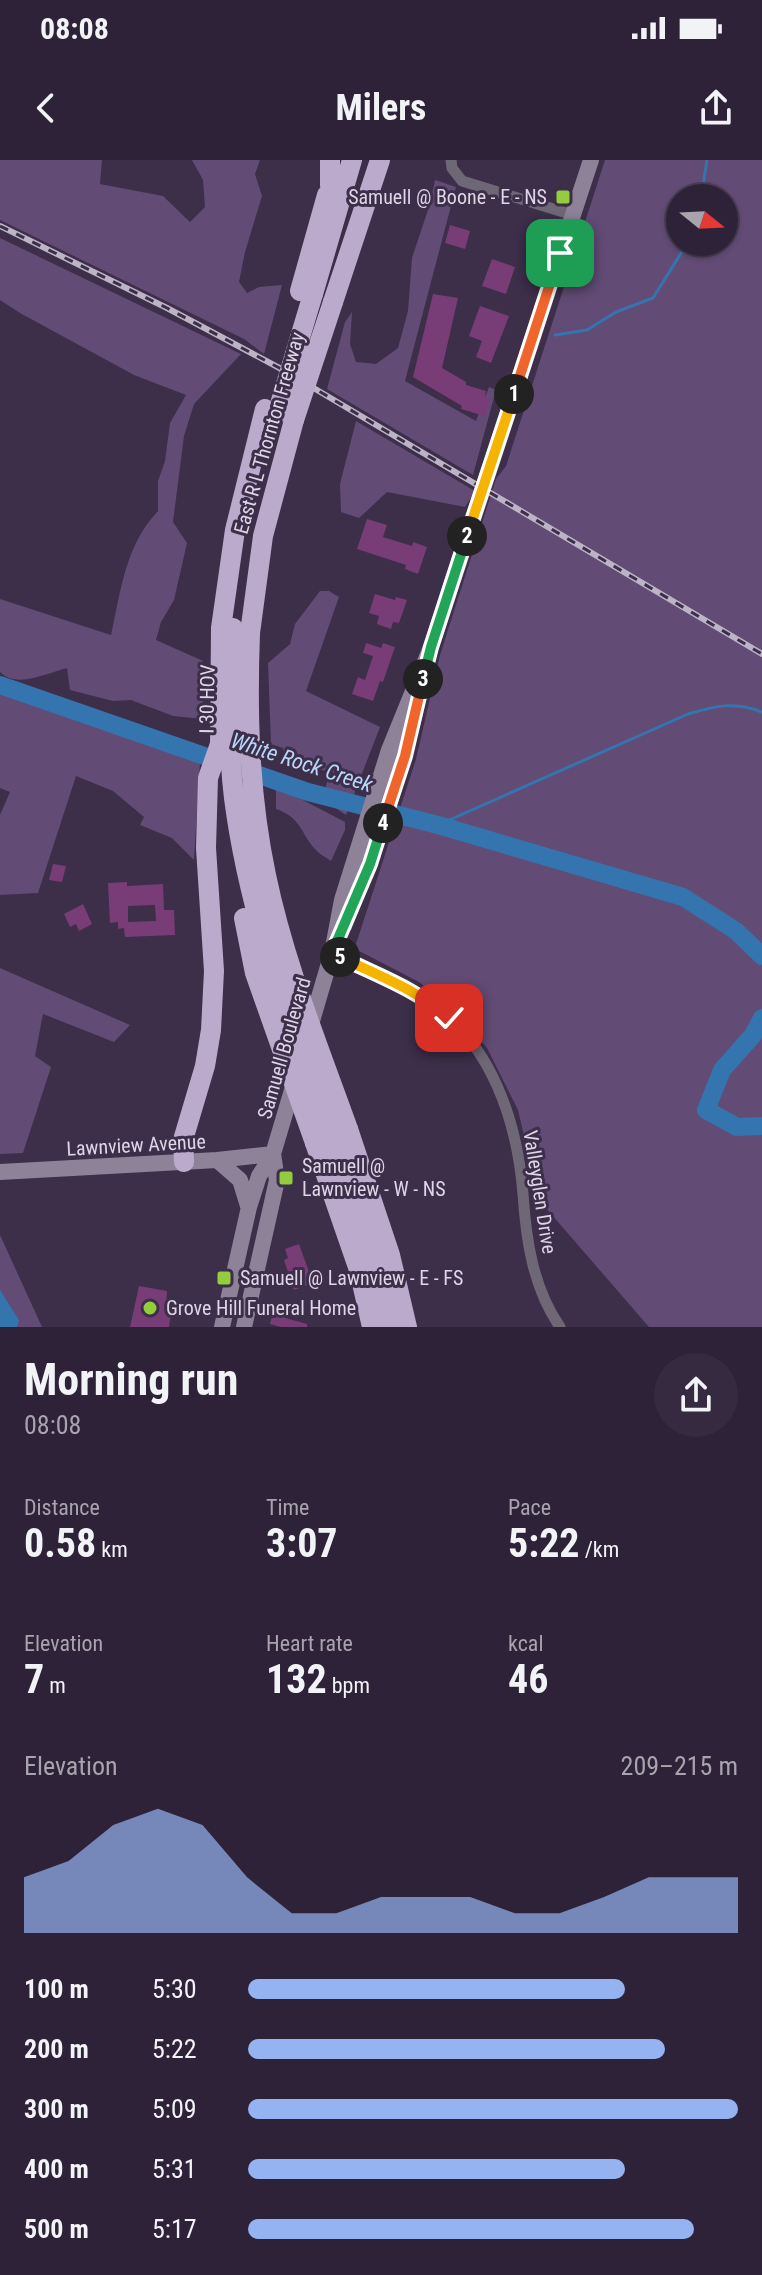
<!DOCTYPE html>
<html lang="en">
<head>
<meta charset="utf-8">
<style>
	body { margin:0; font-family:"Roboto Condensed",sans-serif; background:#362a40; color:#f1f3f6; height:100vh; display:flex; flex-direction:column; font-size:30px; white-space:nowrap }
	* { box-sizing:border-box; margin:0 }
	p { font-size:26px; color:#a7a4ae }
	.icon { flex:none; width:44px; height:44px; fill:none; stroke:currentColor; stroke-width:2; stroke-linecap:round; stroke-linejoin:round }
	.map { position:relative; height:1167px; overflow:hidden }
	.panel { display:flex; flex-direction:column; background:#2e2238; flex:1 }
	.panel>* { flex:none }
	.needle { width:52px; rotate:108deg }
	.fabs { position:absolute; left:666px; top:24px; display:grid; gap:16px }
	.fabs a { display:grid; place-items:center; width:72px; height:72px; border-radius:50%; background:#2e2238; box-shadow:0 2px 6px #0004,0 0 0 2px #493f53; font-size:40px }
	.pin { position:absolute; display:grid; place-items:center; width:68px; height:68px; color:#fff; margin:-34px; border-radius:16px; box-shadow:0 4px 12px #0006 }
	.km { position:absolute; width:40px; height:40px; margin:-20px; border-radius:50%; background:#222; color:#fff; font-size:22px; line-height:40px; text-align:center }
	.round { display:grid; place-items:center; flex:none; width:84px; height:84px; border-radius:42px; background:#362a40 }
	.summary { display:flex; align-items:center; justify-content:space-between; height:136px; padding:0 24px }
	h1 { font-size:44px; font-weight:700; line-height:60px }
	.stats { display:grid; grid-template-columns:repeat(3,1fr); gap:12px; height:136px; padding:8px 24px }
	.stats div { display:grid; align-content:center }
	.stats b { font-size:40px; font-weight:700 }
	.stats small { font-size:22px; font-weight:400 }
	.stats p { font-size:22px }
	.chart { height:224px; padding:16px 24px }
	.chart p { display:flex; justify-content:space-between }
	.chart svg { width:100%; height:144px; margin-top:8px; fill:#95b2f1; opacity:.7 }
	ul { padding:0 24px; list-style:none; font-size:26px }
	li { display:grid; grid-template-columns:128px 96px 1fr; align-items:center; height:60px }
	li i { height:20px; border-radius:10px; background:#95b2f1 }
	.status { display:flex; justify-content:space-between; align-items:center; height:56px; padding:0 40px; background:#2e2238; direction:ltr }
	.status svg { height:22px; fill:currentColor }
	header { display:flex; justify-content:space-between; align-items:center; height:104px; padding:0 24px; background:#2e2238; font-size:36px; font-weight:700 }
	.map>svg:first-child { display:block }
	.green { fill:#624b75; fill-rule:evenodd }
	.water { fill:#3475b0 }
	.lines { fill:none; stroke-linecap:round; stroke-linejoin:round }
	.stream { stroke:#3475b0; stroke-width:3 }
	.river { stroke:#3475b0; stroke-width:18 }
	.building { fill:#783d76; fill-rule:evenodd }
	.street { stroke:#6e6775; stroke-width:11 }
	.secondary { stroke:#8e8298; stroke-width:16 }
	.highway { stroke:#bcaacc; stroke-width:20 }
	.rail-casing { stroke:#bdb3c6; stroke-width:6 }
	.rail { stroke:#3d2e4a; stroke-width:3; stroke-dasharray:9; stroke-linecap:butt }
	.highway-bridge { stroke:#bcaacc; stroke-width:20 }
	.split-1-casing { stroke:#fff; stroke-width:16 }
	.split-2-casing { stroke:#fff; stroke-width:16 }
	.split-3-casing { stroke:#fff; stroke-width:16 }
	.split-4-casing { stroke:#fff; stroke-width:16 }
	.split-5-casing { stroke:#fff; stroke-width:16 }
	.split-6-casing { stroke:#fff; stroke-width:16 }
	.split-1 { stroke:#f0652b; stroke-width:10 }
	.split-2 { stroke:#f5b400; stroke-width:10 }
	.split-3 { stroke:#22a559; stroke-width:10 }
	.split-4 { stroke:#f0652b; stroke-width:10 }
	.split-5 { stroke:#22a559; stroke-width:10 }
	.split-6 { stroke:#f5b400; stroke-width:10 }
	.poi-dot { fill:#94cc3d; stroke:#3d2e4a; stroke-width:3 }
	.labels { text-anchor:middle; stroke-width:6; stroke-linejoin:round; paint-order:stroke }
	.poi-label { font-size:20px; fill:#ded5e6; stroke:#3d2e4a; text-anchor:start }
	.street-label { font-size:20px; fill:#ded5e6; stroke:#3d2e4a }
	.water-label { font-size:22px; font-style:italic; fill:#b8d8f9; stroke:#3d2e4a }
</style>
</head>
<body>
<div class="status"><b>08:08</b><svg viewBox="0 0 49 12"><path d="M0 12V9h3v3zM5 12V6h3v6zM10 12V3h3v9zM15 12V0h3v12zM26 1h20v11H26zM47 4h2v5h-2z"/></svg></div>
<header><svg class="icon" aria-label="back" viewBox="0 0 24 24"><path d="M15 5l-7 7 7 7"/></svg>Milers<svg class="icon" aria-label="share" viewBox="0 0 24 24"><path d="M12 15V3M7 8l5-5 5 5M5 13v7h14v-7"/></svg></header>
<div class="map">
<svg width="762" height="1167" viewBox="0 0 762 1167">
	<rect width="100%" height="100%" fill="#3d2e4a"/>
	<path class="green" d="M0,0H102L100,24L163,36L190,62L205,47L203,20L192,0H260L255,14L262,36L245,92L239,122L247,133L259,127L282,125L264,194L244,179L0,60Z
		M605,0H762V1167H649L532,1032L524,976L518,950L487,888L456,852L419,822L365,794L359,791L356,784L416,599L440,495L496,319L506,306ZM680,38H724V82H680Z
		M435,20L456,27L405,221L476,261L489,227L496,230L473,315L327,229L345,162L352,152L350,184L356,202L376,204L398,188L408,151L412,98L430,44Z
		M0,78L241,194L194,244L184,276L173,362L187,383L174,440L161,462L156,480L203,501V559L173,556L131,540L113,541L70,530L67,508C47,513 17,529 0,512V439L111,475C121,430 125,386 158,351V321L165,301L170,263L186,235L134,215L20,153L0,140Z
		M356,261L475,331L465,347L387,332L359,358L341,352L340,324Z
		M320,431H329L339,437L306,531L380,567L346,655L323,640L329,612L285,600L283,588L271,584L268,503L290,484L295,464Z
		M0,533L200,602L194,700L172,678L140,665L144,657L113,631L76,616L38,733L0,735V655L10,632L0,628Z
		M276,626L345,662V670L331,701C326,697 319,694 315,689C301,674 301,657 276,649Z
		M0,808L130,865L114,882L43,854L35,896L51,907L23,993L0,994Z
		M0,1075L42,1167H0Z"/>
	<path class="water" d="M0,1130L19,1160L17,1167H0Z"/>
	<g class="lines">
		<path class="stream" d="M701,38L707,0
			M555,175L587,170L616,152L653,138L688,82
			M438,665L688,554C715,546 735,541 762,552"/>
		<path class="river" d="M0,525L308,632L438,665L683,737L736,771L762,796
			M762,858L753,875L722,910L706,950L737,967L762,966"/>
	</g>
	<path class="building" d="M450,65L470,71L465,89L445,83Z
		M492,99L515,107L506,134L482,126Z
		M433,134L458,138L442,208L466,222V225L486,231L485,237L491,239L485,256L461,249L462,246L413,217Z
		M480,146L509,156L491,203L476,197L482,181L469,176Z
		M367,359L387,365L383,377L412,386L413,382L427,387L418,414L405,409L406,405L357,389Z
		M375,434L395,440L396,437L407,440L399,463L393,462L391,469L377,464L379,456L369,453Z
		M366,483L381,488L383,483L395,487L383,522L380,521L373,541L352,534L358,517L365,520L373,496L363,493Z
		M53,704L66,706L62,722L49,720Z
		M127,722V726L163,724L164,750H174L175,775L125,777L124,768L118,769V762L110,763L108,723ZM155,745L156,761L128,762V746Z
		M83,744L92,764L79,771L76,764L70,767L64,754Z
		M299,1084L313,1123L294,1130L284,1100L288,1098L285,1089Z
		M139,1126L167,1131L166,1151L171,1152L169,1167H130Z
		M275,1144L288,1148L285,1158L307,1164V1167H281L270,1164Z"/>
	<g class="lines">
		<path class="street" d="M451,0L452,8L462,21L573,55
			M332,793C363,808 396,820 425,839C491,881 517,960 523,1034C526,1080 533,1128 560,1167"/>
		<path class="secondary" d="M344,766C375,692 400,616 419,537
			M309,871L332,793L342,740L389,590L431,487L591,0
			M217,1000L240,1020L248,1046
			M0,1012L217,1000L273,994
			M222,1167L249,1047L259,1016L273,994L295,920
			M244,1167L277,1020L273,994"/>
		<path class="highway" d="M330,26V0
			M300,131L327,35
			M313,134L352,0
			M333,142L380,0
			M250,473L263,376L294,260
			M348,969L390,1095L407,1167
			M330,977L374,1105L388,1167
			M315,983L359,1110L372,1167
			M184,1002L183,980L205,906L211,870L214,811L206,688L208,618L220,584L221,468L235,370L265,249"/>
		<g class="rail-casing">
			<path id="rail" d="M0,66L167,148L285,211L762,494"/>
		</g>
		<use href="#rail" class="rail"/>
		<path class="highway-bridge" d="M277,254L313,134
			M294,260L333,142
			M233,468C230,524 227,581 234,638C249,756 291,866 330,977
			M250,473C247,554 249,635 266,715C284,802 318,885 348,969
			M244,758L255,813L315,983"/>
	</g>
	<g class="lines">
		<g class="split-1-casing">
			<path id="split-1" d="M514,234L560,93"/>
		</g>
		<g class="split-2-casing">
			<path id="split-2" d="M467,376L514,234"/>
		</g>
		<g class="split-3-casing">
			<path id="split-3" d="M423,519L431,487L467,376"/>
		</g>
		<g class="split-4-casing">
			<path id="split-4" d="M383,663L405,596L423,519"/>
		</g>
		<g class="split-5-casing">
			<path id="split-5" d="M340,797L332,793L370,704L383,663"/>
		</g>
		<g class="split-6-casing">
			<path id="split-6" d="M340,797C379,816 416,829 449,858"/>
		</g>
		<use href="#split-1" class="split-1"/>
		<use href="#split-2" class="split-2"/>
		<use href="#split-3" class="split-3"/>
		<use href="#split-4" class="split-4"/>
		<use href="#split-5" class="split-5"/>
		<use href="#split-6" class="split-6"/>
	</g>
	<g class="poi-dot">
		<rect x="555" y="29" width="16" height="16" rx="4"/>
		<rect x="278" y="1010" width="16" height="16" rx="4"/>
		<rect x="216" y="1110" width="16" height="16" rx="4"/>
		<circle cx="150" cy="1148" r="8"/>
	</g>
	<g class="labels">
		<g class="poi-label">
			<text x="547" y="44" text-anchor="end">Samuell @ Boone - E - NS</text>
			<text x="302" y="1013">Samuell @<tspan x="302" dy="23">Lawnview - W - NS</tspan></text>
			<text x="240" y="1125">Samuell @ Lawnview - E - FS</text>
			<text x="166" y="1155">Grove Hill Funeral Home</text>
		</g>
		<g class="street-label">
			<text transform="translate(269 273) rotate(-74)" y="7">East R L Thornton Freeway</text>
			<text transform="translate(207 539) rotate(-89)" y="7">I 30 HOV</text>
			<text transform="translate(284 888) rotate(-74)" y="7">Samuell Boulevard</text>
			<text transform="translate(136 985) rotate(-3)" y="7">Lawnview Avenue</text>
			<text transform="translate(540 1032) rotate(81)" y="7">Valleyglen Drive</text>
		</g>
		<g class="water-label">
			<text transform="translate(302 602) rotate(18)" y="8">White Rock Creek</text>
		</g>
	</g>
</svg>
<div class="fabs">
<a><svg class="needle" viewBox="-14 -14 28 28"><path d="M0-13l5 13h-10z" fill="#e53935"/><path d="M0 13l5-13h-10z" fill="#a7a4ae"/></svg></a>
</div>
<div class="pin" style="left:560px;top:93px;background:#1e9e55"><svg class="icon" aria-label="arrive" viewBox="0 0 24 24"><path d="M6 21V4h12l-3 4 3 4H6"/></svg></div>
<div class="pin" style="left:449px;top:858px;background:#d93025"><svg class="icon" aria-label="check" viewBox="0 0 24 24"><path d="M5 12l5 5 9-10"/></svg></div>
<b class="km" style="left:514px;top:234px">1</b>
<b class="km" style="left:467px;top:376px">2</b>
<b class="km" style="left:423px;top:519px">3</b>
<b class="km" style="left:383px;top:663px">4</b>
<b class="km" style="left:340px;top:797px">5</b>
</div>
<section class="panel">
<div class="summary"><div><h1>Morning run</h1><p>08:08</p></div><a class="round"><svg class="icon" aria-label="share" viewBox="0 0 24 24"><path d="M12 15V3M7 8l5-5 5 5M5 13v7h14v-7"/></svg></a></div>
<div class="stats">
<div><p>Distance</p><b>0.58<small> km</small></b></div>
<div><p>Time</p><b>3:07</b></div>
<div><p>Pace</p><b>5:22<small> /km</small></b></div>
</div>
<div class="stats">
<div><p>Elevation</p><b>7<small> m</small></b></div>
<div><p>Heart rate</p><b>132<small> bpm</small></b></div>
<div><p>kcal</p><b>46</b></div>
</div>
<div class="chart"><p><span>Elevation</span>209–215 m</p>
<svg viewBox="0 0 160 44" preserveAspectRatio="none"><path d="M0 44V27L10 22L20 11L30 6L40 11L50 27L60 38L70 38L80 33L90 33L100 33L110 38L120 38L130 33L140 27L150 27L160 27V44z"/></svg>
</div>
<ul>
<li><b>100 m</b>5:30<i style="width:77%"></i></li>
<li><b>200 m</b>5:22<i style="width:85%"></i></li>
<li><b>300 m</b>5:09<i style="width:100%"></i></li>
<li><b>400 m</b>5:31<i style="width:77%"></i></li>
<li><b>500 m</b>5:17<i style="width:91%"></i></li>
</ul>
</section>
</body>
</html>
